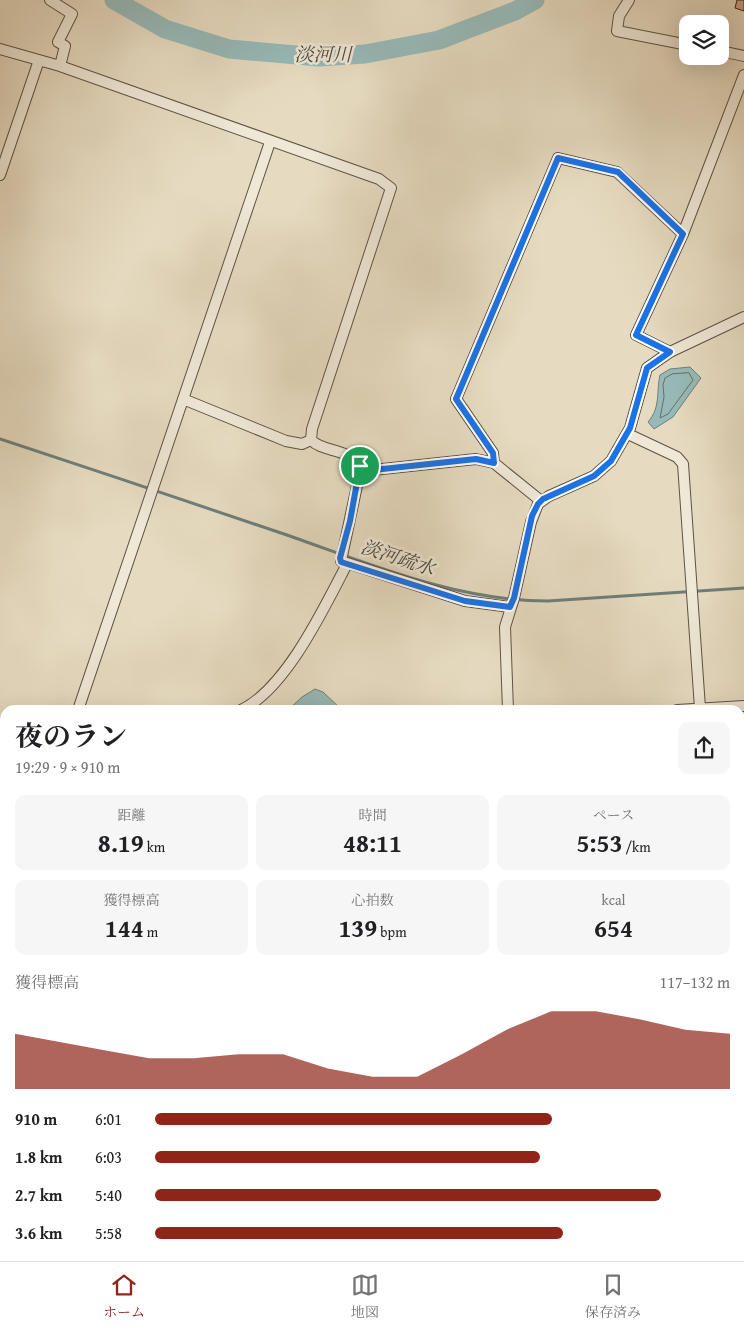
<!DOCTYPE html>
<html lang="ja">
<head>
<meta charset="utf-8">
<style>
	body { margin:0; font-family:"Gentium Book Plus","Noto Serif JP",serif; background:#f6f6f6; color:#202124; height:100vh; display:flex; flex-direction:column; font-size:19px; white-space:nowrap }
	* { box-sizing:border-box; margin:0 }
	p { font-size:16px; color:#757577 }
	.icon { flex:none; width:28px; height:28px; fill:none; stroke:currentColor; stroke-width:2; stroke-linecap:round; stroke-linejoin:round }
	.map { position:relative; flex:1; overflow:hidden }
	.drawer { position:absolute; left:0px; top:705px; width:745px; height:556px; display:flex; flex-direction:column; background:#fff; border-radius:15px 15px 0 0; box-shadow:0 5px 20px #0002 }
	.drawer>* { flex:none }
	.tools { position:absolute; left:679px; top:15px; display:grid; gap:10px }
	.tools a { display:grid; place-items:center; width:50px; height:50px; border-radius:10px; background:#fff; box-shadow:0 5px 20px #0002; font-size:25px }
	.pin { position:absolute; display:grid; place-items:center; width:42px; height:42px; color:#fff; margin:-21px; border:2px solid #fff; border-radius:50%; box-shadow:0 1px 5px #0007 }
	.round { display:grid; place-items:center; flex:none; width:52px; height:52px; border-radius:10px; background:#f6f6f6 }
	.headline { display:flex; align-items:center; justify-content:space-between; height:85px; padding:0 15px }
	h1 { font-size:28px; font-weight:700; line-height:38px }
	.figures { display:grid; grid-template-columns:repeat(3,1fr); gap:8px; height:85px; padding:5px 15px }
	.figures div { display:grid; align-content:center; border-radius:10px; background:#f6f6f6; text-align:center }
	.figures b { font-size:25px; font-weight:700 }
	.figures small { font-size:14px; font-weight:400 }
	.figures p { font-size:14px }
	.chart { height:140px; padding:10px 15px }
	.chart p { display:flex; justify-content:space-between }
	.chart svg { width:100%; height:90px; margin-top:5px; fill:#8f2418; opacity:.7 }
	ul { padding:0 15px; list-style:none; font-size:16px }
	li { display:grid; grid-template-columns:80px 60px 1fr; align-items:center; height:38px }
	li i { height:12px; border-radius:6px; background:#8f2418 }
	.dock { display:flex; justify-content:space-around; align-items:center; height:70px; border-top:1px solid #e0e0e0; background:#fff; font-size:14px; color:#757577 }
	.dock a { display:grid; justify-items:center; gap:2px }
	.dock .selected { color:#8f2418 }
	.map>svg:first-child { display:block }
	.green { fill:#bcbe8e; stroke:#767254 }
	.water { fill:#97bab9; stroke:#6e7f79 }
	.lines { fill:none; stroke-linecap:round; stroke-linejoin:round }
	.shore { stroke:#64706a; stroke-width:1 }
	.stream { stroke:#6e7f79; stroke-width:3 }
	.river { stroke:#97bab9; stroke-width:19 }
	.building { fill:#d59e83; stroke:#31261a }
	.minor-casing { stroke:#5e5344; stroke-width:12 }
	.minor { stroke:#efe8d7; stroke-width:10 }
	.route-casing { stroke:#fff; stroke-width:10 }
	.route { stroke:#1a73e8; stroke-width:6 }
	.labels { text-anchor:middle; stroke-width:5; stroke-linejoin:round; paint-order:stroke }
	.water-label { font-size:19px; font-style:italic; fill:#4a4b42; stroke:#efe8d7 }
</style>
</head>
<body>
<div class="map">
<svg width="744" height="1261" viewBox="0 0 744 1261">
	<rect width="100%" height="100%" fill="#e6dbc1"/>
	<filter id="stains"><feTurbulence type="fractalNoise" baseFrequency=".004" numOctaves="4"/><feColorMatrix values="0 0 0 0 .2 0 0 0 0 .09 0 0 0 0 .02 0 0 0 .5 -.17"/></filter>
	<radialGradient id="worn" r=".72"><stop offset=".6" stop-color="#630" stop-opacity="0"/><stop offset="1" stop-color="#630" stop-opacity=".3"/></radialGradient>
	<path class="green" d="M5,814V1184L0,1182V819Z
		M744,951V1261H100L98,1256H740V953Z"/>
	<path class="water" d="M690,367L701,378L673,417L654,429L648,422C661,407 656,392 660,375L670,369Z
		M315,689L323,692L342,710H288L302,697Z
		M744,896V951L740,953V900Z"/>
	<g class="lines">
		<path class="shore" d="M689,373L693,380L668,414L660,418L664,397L663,385L665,378L672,374Z"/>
		<path class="stream" d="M0,439C94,470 187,501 281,533C368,563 455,601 548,601L744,588"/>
		<path class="river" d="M114,0L165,29L229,49L319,57L365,54L439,40L515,11L535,0"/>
	</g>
	<path class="building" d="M737,0H744V11L735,8Z"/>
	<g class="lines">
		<g class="minor-casing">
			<path id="minor" d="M50,0L72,14L58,42L65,46L60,66
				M629,0L619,16L617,31L688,45
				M0,49L60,66L379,179L391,188L312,429L311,440
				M720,51L744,56
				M0,175L39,60
				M670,352L636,335L683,234L744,75
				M183,399L286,441L302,444L311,440
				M628,434L677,457L683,464L700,708
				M311,440C324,453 347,447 361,467L341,561L465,601L510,607
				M360,466L373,470L476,459L494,463
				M541,501L494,463L493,453L456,399L558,158L617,172L683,234
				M78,710L270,142
				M241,710C286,689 324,608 347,564
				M508,710L505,627L514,598L531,522L538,504L549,496L594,476L611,461L630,428L647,368L670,352L744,317
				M677,710L744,706
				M0,740L5,741"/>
		</g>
		<use href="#minor" class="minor"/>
	</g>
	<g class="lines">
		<g class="route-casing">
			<path id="route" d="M558,158L618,172L683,234L636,335L670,352L647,368L630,428L611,461L594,476L543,499L538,504L532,516L514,598L510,607L465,601L341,562L340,558L350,521L360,466L373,470L476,459L494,463L493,453L456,399Z"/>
		</g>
		<use href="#route" class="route"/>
	</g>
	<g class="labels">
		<g class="water-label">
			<text x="323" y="61">淡河川</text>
			<text transform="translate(398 557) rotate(18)" y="7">淡河疏水</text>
		</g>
	</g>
	<rect width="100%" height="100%" filter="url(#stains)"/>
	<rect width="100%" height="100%" fill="url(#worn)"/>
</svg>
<div class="tools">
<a><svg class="icon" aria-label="layers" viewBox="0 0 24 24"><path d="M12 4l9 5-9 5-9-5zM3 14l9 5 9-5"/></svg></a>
</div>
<div class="pin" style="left:360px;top:466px;background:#1e9e55"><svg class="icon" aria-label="arrive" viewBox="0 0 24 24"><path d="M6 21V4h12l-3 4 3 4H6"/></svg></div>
<section class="drawer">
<div class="headline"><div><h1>夜のラン</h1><p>19:29 · 9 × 910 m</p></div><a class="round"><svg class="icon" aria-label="share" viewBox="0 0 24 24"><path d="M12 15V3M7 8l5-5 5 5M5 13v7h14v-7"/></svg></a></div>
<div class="figures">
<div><p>距離</p><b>8.19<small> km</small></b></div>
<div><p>時間</p><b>48:11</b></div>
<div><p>ペース</p><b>5:53<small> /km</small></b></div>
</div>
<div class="figures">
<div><p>獲得標高</p><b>144<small> m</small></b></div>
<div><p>心拍数</p><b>139<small> bpm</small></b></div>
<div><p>kcal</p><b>654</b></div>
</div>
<div class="chart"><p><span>獲得標高</span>117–132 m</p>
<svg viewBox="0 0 160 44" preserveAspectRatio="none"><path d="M0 44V17L10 21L20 25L30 29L40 29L50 27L60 27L70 34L80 38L90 38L100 27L110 15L120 6L130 6L140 10L150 15L160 17V44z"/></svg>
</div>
<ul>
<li><b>910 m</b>6:01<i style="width:69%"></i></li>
<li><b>1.8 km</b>6:03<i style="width:67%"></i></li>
<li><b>2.7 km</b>5:40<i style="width:88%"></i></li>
<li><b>3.6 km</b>5:58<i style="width:71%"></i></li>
</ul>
</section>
</div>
<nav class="dock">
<a class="selected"><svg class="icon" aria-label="home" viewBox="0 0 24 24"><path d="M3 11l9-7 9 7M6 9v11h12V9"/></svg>ホーム</a>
<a><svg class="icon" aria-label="map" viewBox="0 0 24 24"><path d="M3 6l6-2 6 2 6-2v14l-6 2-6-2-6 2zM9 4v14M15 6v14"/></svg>地図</a>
<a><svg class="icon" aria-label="saved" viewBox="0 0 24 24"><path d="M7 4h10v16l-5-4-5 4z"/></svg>保存済み</a>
</nav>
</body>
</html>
